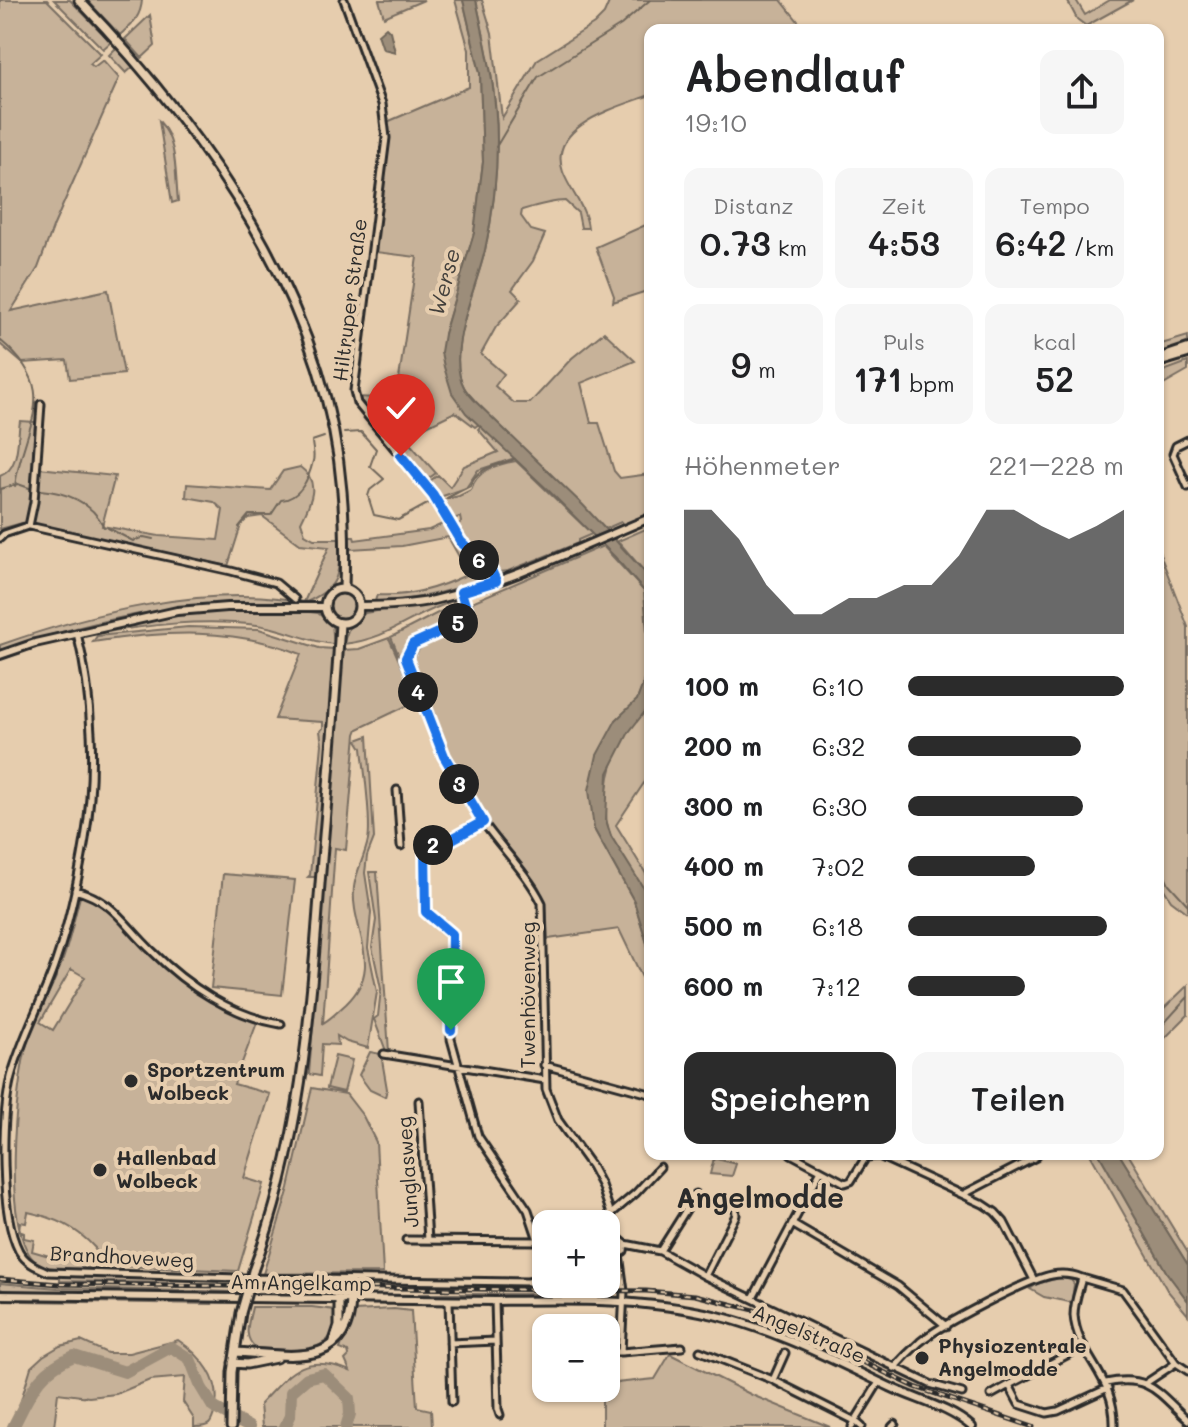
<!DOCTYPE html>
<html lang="de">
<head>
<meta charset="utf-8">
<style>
	body { margin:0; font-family:Mali,sans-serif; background:#f6f6f6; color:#202124; height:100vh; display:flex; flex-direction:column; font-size:30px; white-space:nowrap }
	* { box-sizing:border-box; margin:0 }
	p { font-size:26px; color:#757577 }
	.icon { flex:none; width:44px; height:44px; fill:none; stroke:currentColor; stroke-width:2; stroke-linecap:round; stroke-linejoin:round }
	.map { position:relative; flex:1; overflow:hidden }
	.drawer { position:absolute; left:644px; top:24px; width:520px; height:1136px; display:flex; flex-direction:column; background:#fff; border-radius:16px; box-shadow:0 2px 6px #0004 }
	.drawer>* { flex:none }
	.fabs { position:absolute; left:532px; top:1210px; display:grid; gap:16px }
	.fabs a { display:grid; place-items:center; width:88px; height:88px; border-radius:16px; background:#fff; box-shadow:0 2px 6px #0004; font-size:40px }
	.pin { position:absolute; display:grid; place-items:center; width:68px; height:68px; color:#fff; margin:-82px -34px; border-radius:50% 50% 50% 0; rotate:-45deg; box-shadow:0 0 8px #0007 }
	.pin .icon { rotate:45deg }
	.km { position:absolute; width:40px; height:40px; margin:-20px; border-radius:50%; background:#222; color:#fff; font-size:22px; line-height:40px; text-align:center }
	.round { display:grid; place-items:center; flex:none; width:84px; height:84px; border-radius:16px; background:#f6f6f6 }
	.headline { display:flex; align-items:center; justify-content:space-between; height:136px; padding:0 40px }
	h1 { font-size:44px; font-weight:600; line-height:60px }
	.figures { display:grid; grid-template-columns:repeat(3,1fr); gap:12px; height:136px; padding:8px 40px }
	.figures div { display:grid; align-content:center; border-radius:16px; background:#f6f6f6; text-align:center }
	.figures b { font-size:34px; font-weight:600 }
	.figures small { font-size:22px; font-weight:400 }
	.figures p { font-size:22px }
	.chart { height:224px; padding:16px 40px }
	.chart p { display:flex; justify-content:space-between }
	.chart svg { width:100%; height:144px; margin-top:8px; fill:#2b2b2b; opacity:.7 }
	.cta { display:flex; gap:16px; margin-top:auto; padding:16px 40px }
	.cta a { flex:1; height:92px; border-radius:16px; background:#2b2b2b; color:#fff; font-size:32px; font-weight:600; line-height:92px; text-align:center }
	.cta a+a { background:#f6f6f6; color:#202124 }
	ul { padding:0 40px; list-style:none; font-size:26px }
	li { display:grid; grid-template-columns:128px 96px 1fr; align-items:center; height:60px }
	li i { height:20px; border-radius:10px; background:#2b2b2b }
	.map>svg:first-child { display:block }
	.green { fill:#c7b299; stroke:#796e62; stroke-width:2; fill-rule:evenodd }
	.water { fill:#9c8d7a; stroke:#6f665a; stroke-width:2 }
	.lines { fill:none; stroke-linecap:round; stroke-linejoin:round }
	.stream { stroke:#6f665a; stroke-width:2 }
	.river { stroke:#9c8d7a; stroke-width:12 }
	.minor-casing { stroke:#2b2b2b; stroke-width:11 }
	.tertiary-casing { stroke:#2b2b2b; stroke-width:12 }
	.secondary-casing { stroke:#2b2b2b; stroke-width:13 }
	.minor { stroke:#e6cdae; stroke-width:5 }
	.tertiary { stroke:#e6cdae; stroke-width:6 }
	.secondary { stroke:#e6cdae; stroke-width:7 }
	.rail-casing { stroke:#2b2b2b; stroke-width:5 }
	.rail { stroke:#e6cdae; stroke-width:2; stroke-dasharray:6; stroke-linecap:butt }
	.secondary-bridge-casing { stroke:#2b2b2b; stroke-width:13; stroke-linecap:butt }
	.secondary-bridge { stroke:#e6cdae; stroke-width:7 }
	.route-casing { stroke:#fff; stroke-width:16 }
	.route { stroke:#1a73e8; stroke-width:10 }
	.poi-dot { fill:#2b2b2b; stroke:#e6cdae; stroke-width:3 }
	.labels { text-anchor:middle; stroke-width:8; stroke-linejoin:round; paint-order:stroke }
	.street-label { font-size:20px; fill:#2b2b2b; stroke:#e6cdae }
	.poi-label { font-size:20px; font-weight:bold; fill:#2b2b2b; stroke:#e6cdae; text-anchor:start }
	.water-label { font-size:22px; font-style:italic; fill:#423f3b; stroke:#e6cdae }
	.district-label { font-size:28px; font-weight:bold; fill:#2b2b2b; stroke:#e6cdae }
</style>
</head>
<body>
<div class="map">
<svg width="1188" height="1427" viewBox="0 0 1188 1427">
	<rect width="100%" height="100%" fill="#e6cdae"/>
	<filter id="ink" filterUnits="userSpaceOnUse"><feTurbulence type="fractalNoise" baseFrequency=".0125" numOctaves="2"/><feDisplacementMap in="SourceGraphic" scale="16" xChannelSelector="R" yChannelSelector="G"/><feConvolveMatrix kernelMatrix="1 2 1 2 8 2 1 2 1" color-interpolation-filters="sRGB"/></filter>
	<g filter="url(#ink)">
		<path class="green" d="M0,0H47L101,54L90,64L94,67L103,60L119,78L54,225L38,268L11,311L108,290L124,374L70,379L67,360L22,363L0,344Z
			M54,0H70L111,42L103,49Z
			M87,0H142C141,17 132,24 120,35Z
			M379,0H424L384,17Z
			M455,0H463L480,73L483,162L474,233L444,334L467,413L479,424L475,427L455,412L404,437L436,473L425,481L366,411L359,397L393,399L397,392L417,257L375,252L389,139L387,122L469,87V50Z
			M476,0H482L492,33L502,118L537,60L594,24L604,14L610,0H781L805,30H650V95C619,107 546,125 563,172C570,191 586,207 588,228H581L578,213L565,201C555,201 532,207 522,210L521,216L531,230L545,234L533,261L512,290L521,299L496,327L481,354L504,374L495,386L514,403H530L572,358L604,332L635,361L581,383L591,423H599L614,471L620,478L650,474V514L624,525L621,522L605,529L476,402C472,397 467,393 464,387C445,352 477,287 485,250C493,215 497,176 497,140C497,93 486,46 476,0Z
			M1067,0H1076L1085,15L1110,0H1133L1086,26L1077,19Z
			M150,15L155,46L142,58L125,39Z
			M116,48L133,67L126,73L109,55Z
			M159,121C178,141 175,175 178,201L172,203Z
			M650,223V290L613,302L614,296L596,247Z
			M1188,336V344L1158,353V345Z
			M1188,362V371L1158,388V373Z
			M20,421L35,422L33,454L39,468L115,476L102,526L159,536L218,540L223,510L214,502L186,497L187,484L270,490L283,471L300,467C321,482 311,502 301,522L305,534L314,539H340C339,576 340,588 304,603C265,604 226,602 187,607C126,614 58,631 0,651V645C90,613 209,583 304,602L329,547L300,544L262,516L248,518L241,525L228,566L33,524L37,485L26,522L0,529V476C20,469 17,440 20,421Z
			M481,426L515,458L478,470L466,488L440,497L427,483L438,475L450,487L464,466L498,452L478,429Z
			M516,461L592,534L578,540V543L508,571L499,572L473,549L456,526L461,522L460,517L452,519L442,500L459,496L471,490C476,470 498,464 516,461Z
			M447,522L448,531L453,532L466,552L482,566L475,581C443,594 410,601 375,601L377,595C408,597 436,589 464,576L466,569L448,537L402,546L350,549L349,537H354L355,540L429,530Z
			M650,527V578L618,541Z
			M603,546L645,592L649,659L643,684L637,700L616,720L594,829L634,901L650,953V994L619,929L548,939L546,903L538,886L487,821L450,757L413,659C421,638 451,633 470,625L471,604L474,601Z
			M1158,549L1188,627V913L1171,900L1158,880Z
			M329 607a13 13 0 1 1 26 0a13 13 0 1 1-26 0Z
			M454,598L457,600C413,613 391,639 343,644L349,628L365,613Z
			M457,603L462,611L461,616C438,629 406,630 401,661L391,637Z
			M229,611H302L318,613L332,625L334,644C308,642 283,628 257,625C202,618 145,625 91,635L187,613Z
			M188,627L259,629L319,648L334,649L317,877H308L310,875L322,744L320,731L323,728V722L275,719L301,654C233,627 165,631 93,642L97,636Z
			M389,638L417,701L358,729L356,734L346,850L335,848L323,1023C331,1019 339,1010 346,1004C386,966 350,930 354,887C356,871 365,856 368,840C372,821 364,770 362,748L357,740L368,736L374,838L367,856L365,873L371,912L368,948L377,992L368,1048L347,1042L337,1036L338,1045L322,1044L320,1076L309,1074L343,650L359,649Z
			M650,705V774L616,825L648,877L650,906C641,880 622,860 611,836C606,826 606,816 606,805C607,761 621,737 650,705Z
			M369,872H377L389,1052L386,1051L374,1019L378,1016L381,989L372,947L376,920Z
			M223,874L295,880L282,995L211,988Z
			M83,896L107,908L151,951L204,992L258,1020L234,1084L270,1094L244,1178L264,1184L238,1271L116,1266C98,1268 53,1272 37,1263C0,1235 15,1085 28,1040C36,1013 53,989 62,962C70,941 74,918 80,897ZM71,969L85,977L53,1030L40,1022ZM28,1212C56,1218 76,1227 95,1248L93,1261L65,1257L63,1260L32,1251L34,1240L24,1238V1233L19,1231L20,1222L26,1223Z
			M1188,985V1015L1162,1041L1158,1039V1014Z
			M370,1052L381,1054L387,1089L385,1097L370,1090L359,1075Z
			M335,1056L352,1060L344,1092L327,1088Z
			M312,1088L346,1094L363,1116L376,1142L383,1273L263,1274L289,1188Z
			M1090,1154H1099L1167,1273L1188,1301V1315L1167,1290Z
			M1119,1154H1128L1188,1253V1265Z
			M714,1158L736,1164L732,1176L710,1174Z
			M60,1275L134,1276L168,1280L167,1283L60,1281Z
			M1062,1277L1071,1280L1074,1284L1072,1300L1069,1302L1044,1297L1030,1289L1037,1284Z
			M0,1283L58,1288L238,1292L6,1291L0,1289Z
			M418,1294H599V1297Z
			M23,1300L211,1301L212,1304L23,1301Z
			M252,1307H312L335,1310C342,1360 287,1349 256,1348C242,1336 249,1323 252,1307Z
			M394,1309L411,1311L417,1407L431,1410L432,1427H262L260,1404C290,1372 304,1352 350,1371L345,1360L349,1356L348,1352L340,1349L354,1311Z
			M178,1340C201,1355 223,1381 215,1410C211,1425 210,1427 194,1427V1419L183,1402L185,1377L150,1380L116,1394L89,1397L58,1393L54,1427H13L31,1367L43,1356L60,1346L81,1341L107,1353H129Z
			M670,1354L752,1395L830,1427H602V1388H606V1384L655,1379Z"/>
		<path class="water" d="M463,0H476C486,46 497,93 497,140C497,176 493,215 485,250C477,287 445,352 464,387C467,393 472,397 476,402L583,505L650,578V705L629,732L608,773L606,820L611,836L644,889L650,906V953L634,901L594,829L589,790L597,755L616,720L637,700L643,684L649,659L644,591L615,557L550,492L466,413L452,393L444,367L441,352L444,334L474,233L483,162L480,73Z
			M386,27L390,31L395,52L383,49L378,34Z
			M1099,1154H1119L1188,1265V1301L1167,1273Z"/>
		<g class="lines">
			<path class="stream" d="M673,0H700
				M496,147L538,77L621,25L650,0
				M0,340C64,393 23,423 15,486
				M344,433L361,432L376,449L370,466L384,479L370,490L368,496L374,515L398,520L431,502
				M0,489L18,484L32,489
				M40,490C66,492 92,502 104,527
				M447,498L470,486C476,467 498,465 515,459
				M239,527L249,515H271L281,500C300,499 309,478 313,461C315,455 312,447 312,441L324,437
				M108,528L133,541L144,537L153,539
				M1158,861L1169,884L1188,905
				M1158,1030L1188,997"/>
			<path class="river" d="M13,1427C31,1393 37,1371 74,1356L125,1372L171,1347L190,1359L201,1387L213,1407L249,1427
				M285,1427L290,1416L291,1392L307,1378L324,1374L349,1398L350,1414L346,1427"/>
			<g class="minor-casing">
				<path id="minor" d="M344,0L382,104L386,138L354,391L357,403L428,489L461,542L486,565L496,581
					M41,404L34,502L29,526L231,571L276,583L295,599
					M1188,440L1176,446L1173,454L1188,487
					M0,538L4,534L28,526
					M461,592L467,611L464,621L413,644L408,651L407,665C429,719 448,774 483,822C502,849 527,873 542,903L546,1089L558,1120L591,1166L601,1185L611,1214L615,1238
					M77,633C93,697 96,773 85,839C78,881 69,924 55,964C42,1002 22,1037 11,1077C1,1118 0,1215 19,1251C26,1263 36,1267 48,1272L239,1278L527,1282L546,1279
					M397,790L401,846
					M483,822L443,844L425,849L426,912L452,934L451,1039L478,1136L528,1210L546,1264
					M75,890C115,901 124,925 152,951C187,986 232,1016 281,1024
					M384,1054L545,1080
					M544,1065L650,1094
					M419,1101L428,1240
					M791,1154L845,1183L851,1181L866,1157L879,1156L983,1204L995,1212L1004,1222L1034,1280
					M964,1194L1036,1157V1154
					M611,1214L636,1193L660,1167
					M792,1224L898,1286L946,1326
					M406,1240L538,1241
					M625,1244L624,1251L619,1254L613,1253L609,1247L611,1240L618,1238L625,1244L660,1251L705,1276L930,1384L962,1393
					M660,1251L696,1194
					M619,1254L624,1291L621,1352L682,1347
					M705,1276L736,1215L735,1204
					M1082,1278L1123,1290L1176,1363L1188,1371
					M753,1298L821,1170
					M449,1301L452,1402
					M495,1301L498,1409L500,1415
					M450,1343L496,1341
					M1084,1346L1009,1385L1019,1404L1047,1413L1058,1411L1108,1388
					M700,1351L773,1380L855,1421L879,1382
					M606,1352H621
					M894,1368C902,1359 911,1350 920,1342C940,1325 1028,1279 1052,1275C1063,1273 1072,1274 1082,1278C1079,1290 1074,1302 1074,1315C1077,1357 1116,1376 1114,1427
					M773,1380L785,1353
					M1106,1383C1150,1374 1158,1393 1188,1420
					M1146,1383L1176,1363
					M991,1395L1009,1385
					M852,1427L855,1421L862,1427
					M892,1427L895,1424"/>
			</g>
			<g class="tertiary-casing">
				<path id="tertiary" d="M1158,358L1188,348
					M1158,363L1188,354
					M360,606C385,606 410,605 434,600C508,583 580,547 650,518
					M0,655L35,643L177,611L227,607H325
					M0,1295L495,1301C569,1300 642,1298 714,1315C776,1330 833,1360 890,1387C917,1400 949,1407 972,1427"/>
			</g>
			<g class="secondary-casing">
				<path id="secondary" d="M79,0C206,132 327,303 342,491C345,524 345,557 344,589
					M325 606a17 17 0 1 1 34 0a17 17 0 1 1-34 0Z
					M253,1271C301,1144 310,1017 320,884C327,797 335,710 340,623
					M333,1344L339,1326V1299
					M235,1352C284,1354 349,1372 351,1299
					M233,1363L247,1364L276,1358
					M231,1427L232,1372L241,1313"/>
			</g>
			<use href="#minor" class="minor"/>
			<use href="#tertiary" class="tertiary"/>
			<use href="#secondary" class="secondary"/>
			<g class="rail-casing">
				<path id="rail" d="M0,1279L59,1284L646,1291L695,1295L754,1310L915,1387L1033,1427"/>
			</g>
			<use href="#rail" class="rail"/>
			<g class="secondary-bridge-casing">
				<path id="secondary-bridge" d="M241,1313L253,1271"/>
			</g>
			<use href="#secondary-bridge" class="secondary-bridge"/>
		</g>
	</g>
	<g class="lines" filter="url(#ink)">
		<g class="route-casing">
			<path id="route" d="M401,456L433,495L461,542L491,570L496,581L461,592L467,611L464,621L413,644L406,658L444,756L483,822L443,844L425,849L426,912L452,934L451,1030"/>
		</g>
		<use href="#route" class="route"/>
	</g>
	<g class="poi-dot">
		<circle cx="131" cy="1081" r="8"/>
		<circle cx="100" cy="1170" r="8"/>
		<circle cx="922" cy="1358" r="8"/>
	</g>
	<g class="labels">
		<g class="street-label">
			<text transform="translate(350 300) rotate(-83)" y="7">Hiltruper Straße</text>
			<text transform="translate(528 995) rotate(-90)" y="7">Twenhövenweg</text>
			<text transform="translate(408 1172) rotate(-94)" y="7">Junglasweg</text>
			<text transform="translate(122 1257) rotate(3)" y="7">Brandhoveweg</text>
			<text transform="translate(301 1283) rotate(1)" y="7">Am Angelkamp</text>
			<text transform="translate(809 1334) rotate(23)" y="7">Angelstraße</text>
		</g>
		<g class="poi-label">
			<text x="147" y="1077">Sportzentrum<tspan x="147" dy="23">Wolbeck</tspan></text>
			<text x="116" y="1165">Hallenbad<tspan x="116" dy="23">Wolbeck</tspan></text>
			<text x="938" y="1353">Physiozentrale<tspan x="938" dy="23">Angelmodde</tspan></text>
		</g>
		<g class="water-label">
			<text transform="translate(444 282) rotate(-75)" y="8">Werse</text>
		</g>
		<g class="district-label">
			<text x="760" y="1208">Angelmodde</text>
		</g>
	</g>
</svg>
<div class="fabs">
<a>+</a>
<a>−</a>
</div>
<div class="pin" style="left:451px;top:1030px;background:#1e9e55"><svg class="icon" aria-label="arrive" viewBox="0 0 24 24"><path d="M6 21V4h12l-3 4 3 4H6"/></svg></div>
<div class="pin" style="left:401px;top:456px;background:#d93025"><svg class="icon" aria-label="check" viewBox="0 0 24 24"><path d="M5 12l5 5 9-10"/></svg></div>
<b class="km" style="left:433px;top:845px">2</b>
<b class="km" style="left:459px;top:784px">3</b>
<b class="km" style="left:418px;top:692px">4</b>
<b class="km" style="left:458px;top:623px">5</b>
<b class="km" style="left:479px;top:560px">6</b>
<section class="drawer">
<div class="headline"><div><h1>Abendlauf</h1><p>19:10</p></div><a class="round"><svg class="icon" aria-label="share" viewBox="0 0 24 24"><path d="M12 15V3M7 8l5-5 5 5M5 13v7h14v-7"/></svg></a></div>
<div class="figures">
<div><p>Distanz</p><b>0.73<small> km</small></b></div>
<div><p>Zeit</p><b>4:53</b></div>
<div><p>Tempo</p><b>6:42<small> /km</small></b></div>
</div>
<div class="figures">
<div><b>9<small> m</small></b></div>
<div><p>Puls</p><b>171<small> bpm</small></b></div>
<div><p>kcal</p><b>52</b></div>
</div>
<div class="chart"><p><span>Höhenmeter</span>221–228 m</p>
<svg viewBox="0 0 160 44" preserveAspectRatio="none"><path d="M0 44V6L10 6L20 15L30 29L40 38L50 38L60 33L70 33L80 29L90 29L100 20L110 6L120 6L130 11L140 15L150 11L160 6V44z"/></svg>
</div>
<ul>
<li><b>100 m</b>6:10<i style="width:100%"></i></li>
<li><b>200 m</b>6:32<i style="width:80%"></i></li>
<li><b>300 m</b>6:30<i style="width:81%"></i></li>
<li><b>400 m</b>7:02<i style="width:59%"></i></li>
<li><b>500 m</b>6:18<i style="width:92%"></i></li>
<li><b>600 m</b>7:12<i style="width:54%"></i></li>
</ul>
<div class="cta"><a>Speichern</a><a>Teilen</a></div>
</section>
</div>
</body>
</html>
